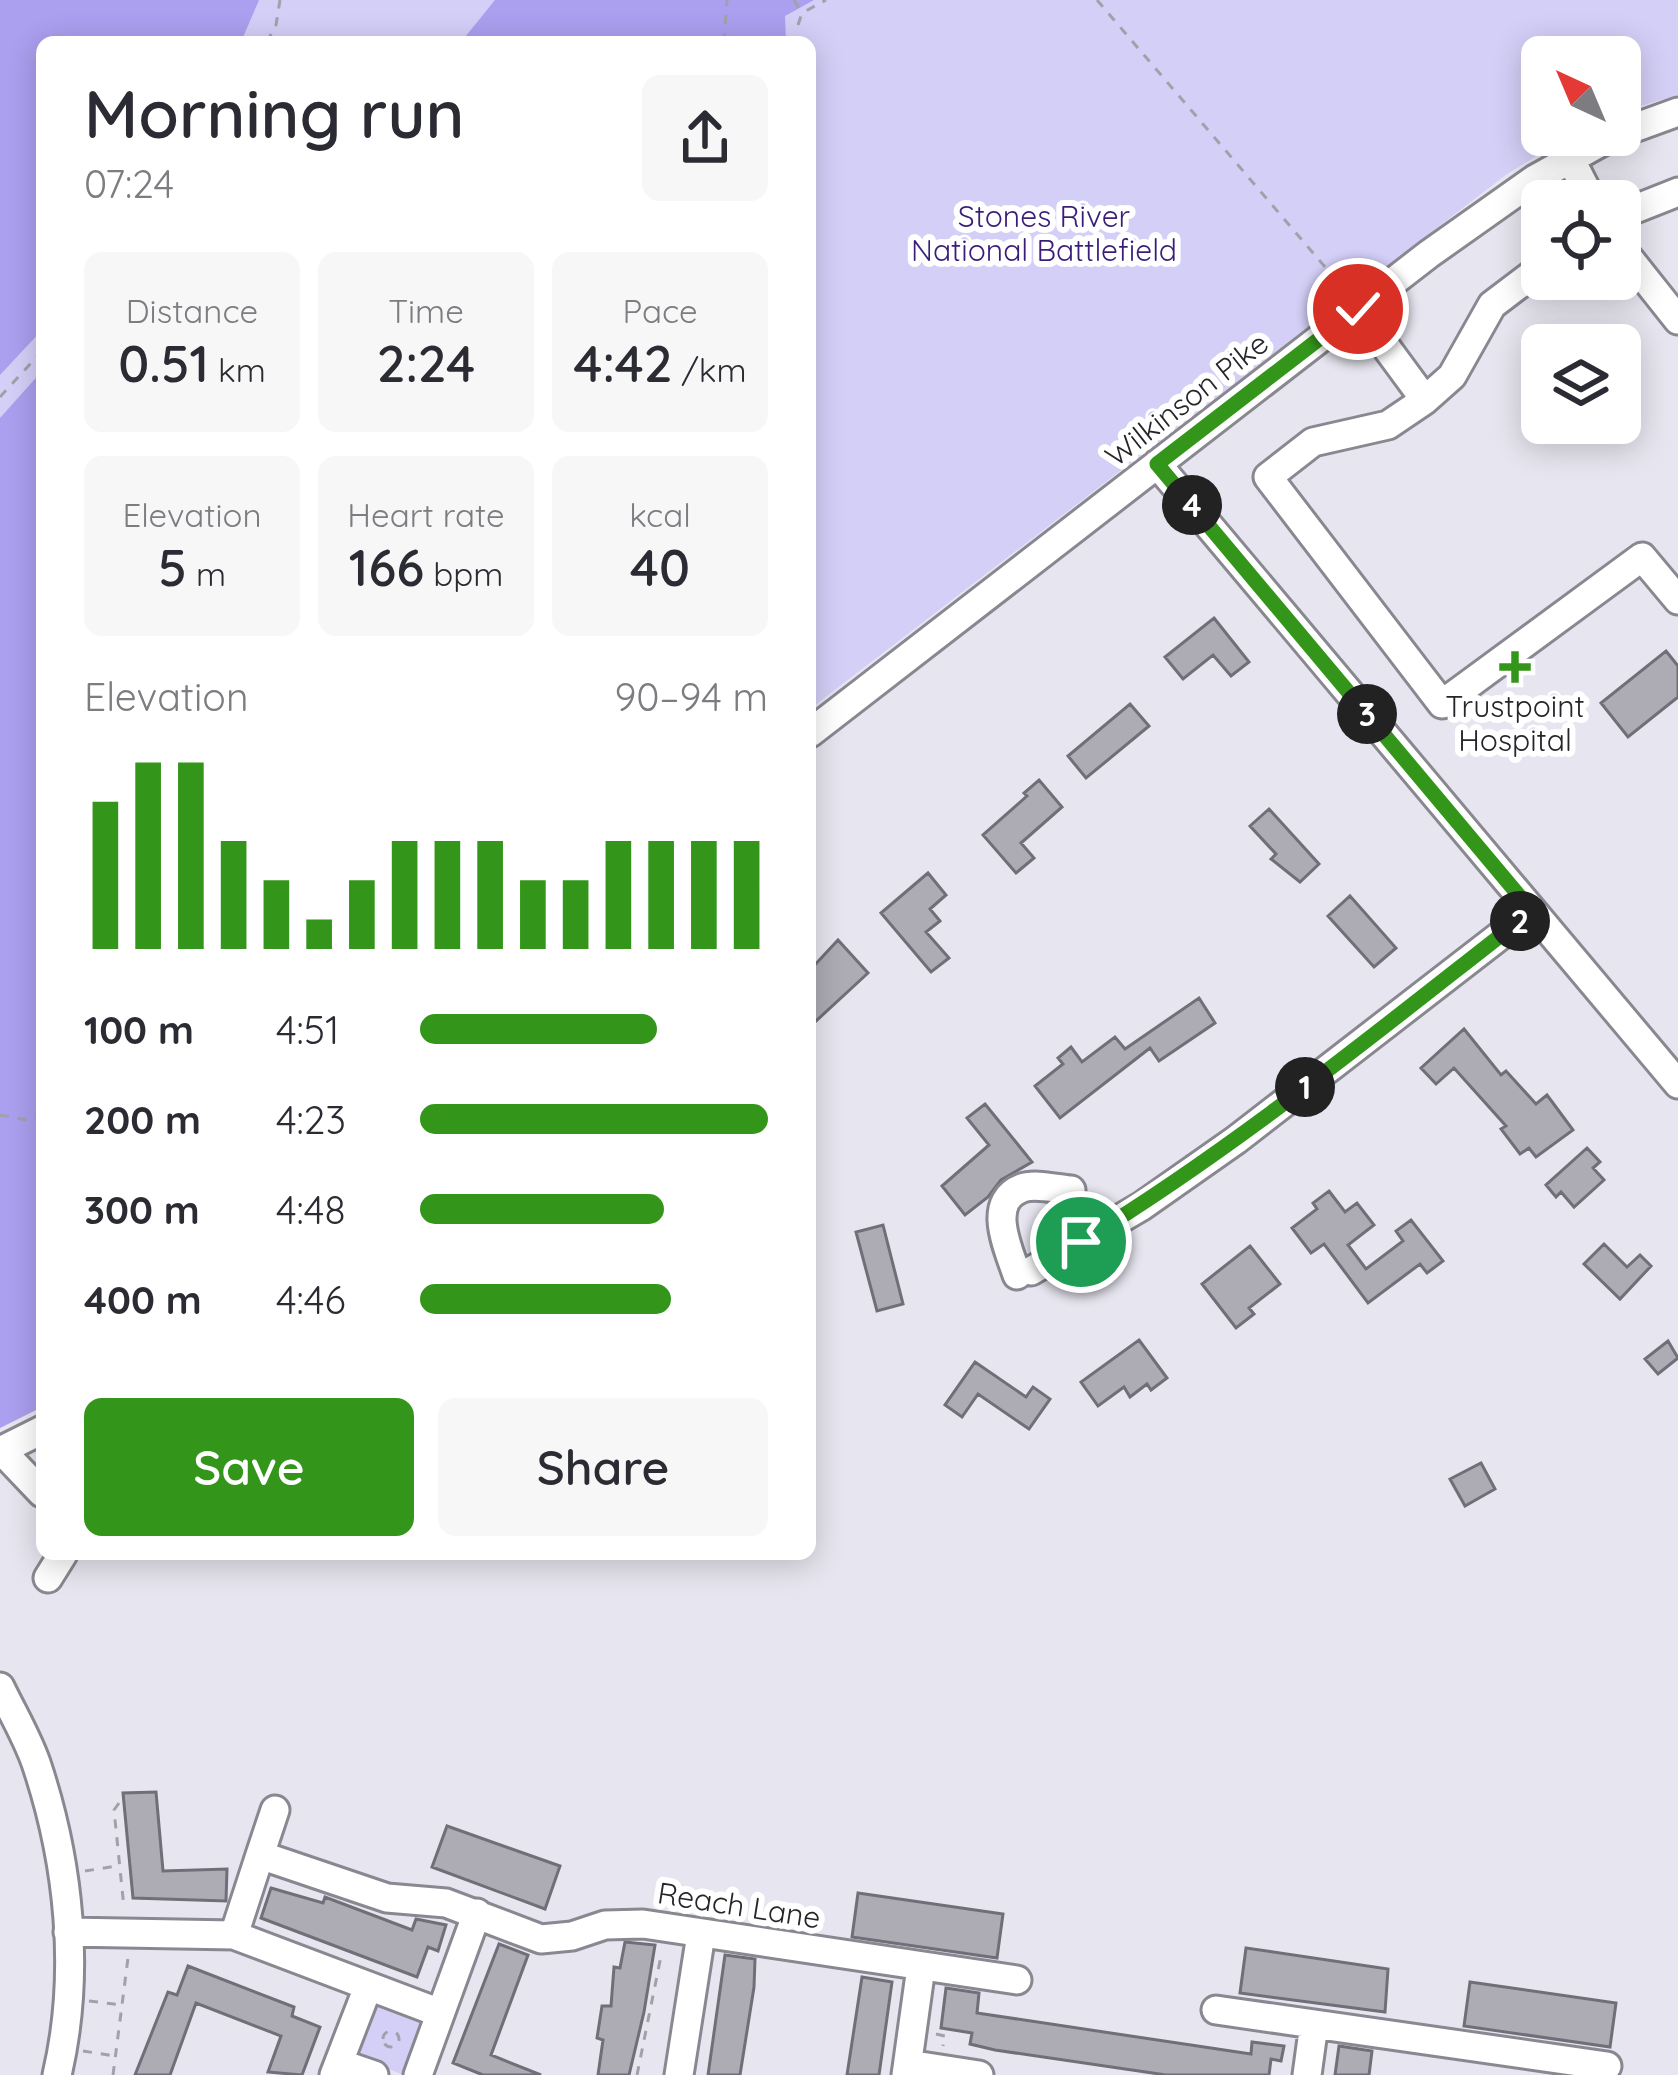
<!DOCTYPE html>
<html lang="en">
<head>
<meta charset="utf-8">
<style>
	body { margin:0; font-family:Quicksand,sans-serif; background:#f7f7f7; color:#2b2b33; height:100vh; display:flex; flex-direction:column; font-size:45px; white-space:nowrap }
	* { box-sizing:border-box; margin:0 }
	p { font-size:39px; color:#7c7c81 }
	.icon { flex:none; width:66px; height:66px; fill:none; stroke:currentColor; stroke-width:2; stroke-linecap:round; stroke-linejoin:round }
	.map { position:relative; flex:1; overflow:hidden }
	.sheet { position:absolute; left:36px; top:36px; width:780px; height:1524px; display:flex; flex-direction:column; background:#fff; border-radius:18px; box-shadow:0 6px 30px #0003 }
	.sheet>* { flex:none }
	.needle { width:78px; rotate:316deg }
	.buttons { position:absolute; left:1521px; top:36px; display:grid; gap:24px }
	.buttons a { display:grid; place-items:center; width:120px; height:120px; border-radius:18px; background:#fff; box-shadow:0 6px 30px #0003; font-size:60px }
	.pin { position:absolute; display:grid; place-items:center; width:102px; height:102px; color:#fff; margin:-51px; border:6px solid #fff; border-radius:50%; box-shadow:0 3px 12px #0007 }
	.km { position:absolute; width:60px; height:60px; margin:-30px; border-radius:50%; background:#222; color:#fff; font-size:33px; line-height:60px; text-align:center }
	.round { display:grid; place-items:center; flex:none; width:126px; height:126px; border-radius:18px; background:#f7f7f7 }
	.summary { display:flex; align-items:center; justify-content:space-between; height:204px; padding:0 48px }
	h1 { font-size:66px; font-weight:600; line-height:90px }
	.stats { display:grid; grid-template-columns:repeat(3,1fr); gap:18px; height:204px; padding:12px 48px }
	.stats div { display:grid; align-content:center; border-radius:18px; background:#f7f7f7; text-align:center }
	.stats b { font-size:51px; font-weight:600 }
	.stats small { font-size:33px; font-weight:400 }
	.stats p { font-size:33px }
	.chart { height:336px; padding:24px 48px }
	.chart p { display:flex; justify-content:space-between }
	.chart svg { width:100%; height:216px; margin-top:12px; stroke:#33961a; stroke-width:6 }
	.primary-button { display:flex; gap:24px; margin-top:auto; padding:24px 48px }
	.primary-button a { flex:1; height:138px; border-radius:18px; background:#33961a; color:#fff; font-size:48px; font-weight:600; line-height:138px; text-align:center }
	.primary-button a+a { background:#f7f7f7; color:#2b2b33 }
	ul { padding:0 48px; list-style:none; font-size:39px }
	li { display:grid; grid-template-columns:192px 144px 1fr; align-items:center; height:90px }
	li i { height:30px; border-radius:15px; background:#33961a }
	.map>svg:first-child { display:block }
	.green { fill:#d4cff7 }
	.forest { fill:#ab9fef }
	.building { fill:#adacb5; stroke:#706f78; stroke-width:3 }
	.lines { fill:none; stroke-linecap:round; stroke-linejoin:round }
	.minor-casing { stroke:#898891; stroke-width:33 }
	.path { stroke:#a2a1a9; stroke-width:3; stroke-dasharray:9 9; stroke-linecap:butt }
	.minor { stroke:#fff; stroke-width:27 }
	.route-casing { stroke:#fff; stroke-width:24 }
	.route { stroke:#33961a; stroke-width:15 }
	.poi-dot { fill:#33961a; stroke:#fff; stroke-width:4.5 }
	.labels { text-anchor:middle; stroke-width:12; stroke-linejoin:round; paint-order:stroke }
	.park-label { font-size:30px; fill:#391d78; stroke:#fff }
	.street-label { font-size:30px; fill:#262529; stroke:#fff }
	.poi-label { font-size:30px; fill:#262529; stroke:#fff }
</style>
</head>
<body>
<div class="map">
<svg width="1678" height="2075" viewBox="0 0 1678 2075">
	<rect width="100%" height="100%" fill="#e7e6f0"/>
	<path class="green" d="M0,0H1678V95L1620,112V57H1542V135H1571L1507,174L810,709V42H42V1407L0,1428Z
		M378,2002L424,2020L411,2070L404,2075L357,2057L354,2049Z"/>
	<path class="forest" d="M0,0H259L241,42H42V330L0,375Z
		M495,0H814L785,16L786,42H461Z
		M42,371V1407L0,1428V418Z"/>
	<path class="building" d="M1214,618L1249,662L1231,676L1213,655L1183,679L1165,657Z
		M1666,651L1678,666V697L1628,737L1601,703Z
		M1130,704L1149,726L1086,778L1068,756Z
		M1039,780L1062,807L1021,843L1034,858L1016,873L983,835L1027,796L1024,793Z
		M1269,809L1319,864L1300,882L1271,859L1276,854L1250,826Z
		M928,873L946,895L930,909L940,921L926,932L949,958L931,972L881,913Z
		M1350,896L1396,948L1374,967L1328,916Z
		M838,940L868,973L816,1021L810,1013V970Z
		M1199,998L1215,1023L1159,1061L1150,1048L1060,1118L1035,1086L1063,1064L1058,1058L1071,1047L1082,1062L1115,1037L1125,1049Z
		M1464,1029L1501,1075L1506,1071L1536,1104L1547,1095L1573,1130L1536,1157L1529,1148L1520,1154L1501,1129L1506,1126L1454,1068L1436,1084L1421,1068Z
		M985,1104L1032,1162L1001,1180L988,1197L965,1215L942,1186L989,1145L967,1118Z
		M1587,1148L1600,1162L1593,1168L1604,1180L1574,1207L1561,1192L1556,1197L1546,1185Z
		M1329,1191L1345,1212L1357,1203L1374,1225L1348,1245L1366,1269L1403,1241L1396,1231L1411,1220L1443,1261L1427,1273L1420,1264L1368,1303L1324,1244L1311,1253L1292,1228L1317,1209L1313,1203Z
		M883,1225L903,1304L877,1311L856,1232Z
		M1604,1244L1627,1267L1640,1255L1651,1266L1620,1299L1584,1264Z
		M1250,1246L1280,1284L1249,1308L1254,1314L1236,1328L1202,1284Z
		M1139,1340L1167,1378L1151,1390L1147,1384L1130,1397L1124,1387L1098,1406L1081,1382Z
		M1668,1341L1678,1358L1658,1374L1645,1359Z
		M975,1362L1026,1397L1033,1387L1050,1399L1029,1429L978,1394L962,1417L945,1405Z
		M1481,1463L1495,1489L1465,1506L1450,1479Z
		M156,1792L163,1871L227,1869L226,1901L133,1898L123,1793Z
		M447,1826L560,1866L545,1909L432,1867Z
		M271,1888L323,1903L325,1897L412,1930L416,1919L446,1925L438,1951L428,1947L417,1977L261,1918Z
		M858,1893L1003,1914L997,1958L852,1937Z
		M625,1942L655,1945L644,2012L629,2075H598L603,2040L597,2038L602,2006H611L614,1967L620,1968Z
		M499,1944L528,1955L491,2055L541,2075H483L453,2063Z
		M1246,1948L1388,1969L1385,2012L1240,1993Z
		M725,1955L755,1959L754,1987L740,2075H708Z
		M188,1966L294,2007L292,2016L320,2027L302,2075L268,2072L281,2036L196,2003L170,2075H135L168,1992L177,1995Z
		M862,1977L892,1982L879,2075H847Z
		M1470,1982L1616,2003L1610,2047L1464,2026Z
		M946,1988L979,1993L977,2013L1251,2054L1252,2042L1284,2046L1281,2061L1271,2059L1269,2075H1166L995,2050L970,2044L972,2033L941,2028Z
		M1339,2046L1372,2051L1369,2075H1335Z"/>
	<g class="lines">
		<g class="minor-casing">
			<path id="minor" d="M1620,133L1678,112
				M1570,158L1592,201
				M1620,215L1678,192
				M1620,247L1678,320
				M1358,309L1425,400L1452,376L1492,305L1542,267
				M1425,400L1388,425L1313,442L1268,477L1442,704L1642,557L1678,600
				M1157,464L1678,1084
				M810,733L1429,254L1535,179L1614,135
				M1031,1271L1142,1206L1236,1140L1532,911
				M1017,1275C1009,1250 985,1202 1022,1188C1035,1183 1057,1189 1071,1190
				M1,1450L42,1493
				M0,1451L42,1430
				M48,1578L63,1554
				M0,1687C12,1712 27,1737 36,1763C69,1861 81,1973 57,2075
				M260,1855L275,1810
				M68,1932L234,1935L440,2013
				M234,1935L260,1855L387,1898L446,1903L541,1939L572,1936L605,1925L643,1924L1017,1980
				M1216,2010L1607,2066
				M339,2063L374,2075
				M908,2064L979,2075
				M334,2075L368,1987
				M418,2075L477,1913
				M679,2075L701,1934
				M906,2075L921,1967
				M1307,2075L1314,2024"/>
		</g>
		<path class="path" d="M794,0L801,11
			M1097,0L1343,288
			M798,25L802,13L826,0
			M267,42L276,25L280,0
			M724,42L727,0
			M0,397L42,351
			M0,1115L27,1120L42,1116
			M119,1803L114,1810L124,1908
			M85,1871L117,1866
			M89,2001L122,2005
			M383 2039a8 8 0 1 1 16 0a8 8 0 1 1-16 0Z
			M936,2034L945,2036L943,2046
			M83,2051L115,2056
			M113,2075L128,1958
			M637,2075L661,1956"/>
		<use href="#minor" class="minor"/>
	</g>
	<g class="lines">
		<g class="route-casing">
			<path id="route" d="M1081,1242C1240,1145 1384,1026 1532,911L1157,464L1358,309"/>
		</g>
		<use href="#route" class="route"/>
	</g>
	<path class="poi-dot" d="M1509 649h12v12h12v12h-12v12h-12v-12h-12v-12h12z"/>
	<g class="labels">
		<g class="park-label">
			<text x="1044" y="227">Stones River<tspan x="1044" dy="34">National Battlefield</tspan></text>
		</g>
		<g class="street-label">
			<text transform="translate(1187 400) rotate(-38)" y="10">Wilkinson Pike</text>
			<text transform="translate(739 1906) rotate(9)" y="10">Reach Lane</text>
		</g>
		<g class="poi-label">
			<text x="1515" y="717">Trustpoint<tspan x="1515" dy="34">Hospital</tspan></text>
		</g>
	</g>
</svg>
<div class="buttons">
<a><svg class="needle" viewBox="-14 -14 28 28"><path d="M0-13l5 13h-10z" fill="#e53935"/><path d="M0 13l5-13h-10z" fill="#7c7c81"/></svg></a>
<a><svg class="icon" aria-label="locate" viewBox="0 0 24 24"><circle cx="12" cy="12" r="6"/><path d="M12 2v4M12 18v4M2 12h4M18 12h4"/></svg></a>
<a><svg class="icon" aria-label="layers" viewBox="0 0 24 24"><path d="M12 4l9 5-9 5-9-5zM3 14l9 5 9-5"/></svg></a>
</div>
<div class="pin" style="left:1081px;top:1242px;background:#1e9e55"><svg class="icon" aria-label="arrive" viewBox="0 0 24 24"><path d="M6 21V4h12l-3 4 3 4H6"/></svg></div>
<div class="pin" style="left:1358px;top:309px;background:#d93025"><svg class="icon" aria-label="check" viewBox="0 0 24 24"><path d="M5 12l5 5 9-10"/></svg></div>
<b class="km" style="left:1305px;top:1087px">1</b>
<b class="km" style="left:1520px;top:921px">2</b>
<b class="km" style="left:1367px;top:714px">3</b>
<b class="km" style="left:1192px;top:505px">4</b>
<section class="sheet">
<div class="summary"><div><h1>Morning run</h1><p>07:24</p></div><a class="round"><svg class="icon" aria-label="share" viewBox="0 0 24 24"><path d="M12 15V3M7 8l5-5 5 5M5 13v7h14v-7"/></svg></a></div>
<div class="stats">
<div><p>Distance</p><b>0.51<small> km</small></b></div>
<div><p>Time</p><b>2:24</b></div>
<div><p>Pace</p><b>4:42<small> /km</small></b></div>
</div>
<div class="stats">
<div><p>Elevation</p><b>5<small> m</small></b></div>
<div><p>Heart rate</p><b>166<small> bpm</small></b></div>
<div><p>kcal</p><b>40</b></div>
</div>
<div class="chart"><p><span>Elevation</span>90–94 m</p>
<svg viewBox="0 0 160 44" preserveAspectRatio="none"><path d="M5 44V14M15 44V6M25 44V6M35 44V22M45 44V30M55 44V38M65 44V30M75 44V22M85 44V22M95 44V22M105 44V30M115 44V30M125 44V22M135 44V22M145 44V22M155 44V22"/></svg>
</div>
<ul>
<li><b>100 m</b>4:51<i style="width:68%"></i></li>
<li><b>200 m</b>4:23<i style="width:100%"></i></li>
<li><b>300 m</b>4:48<i style="width:70%"></i></li>
<li><b>400 m</b>4:46<i style="width:72%"></i></li>
</ul>
<div class="primary-button"><a>Save</a><a>Share</a></div>
</section>
</div>
</body>
</html>
